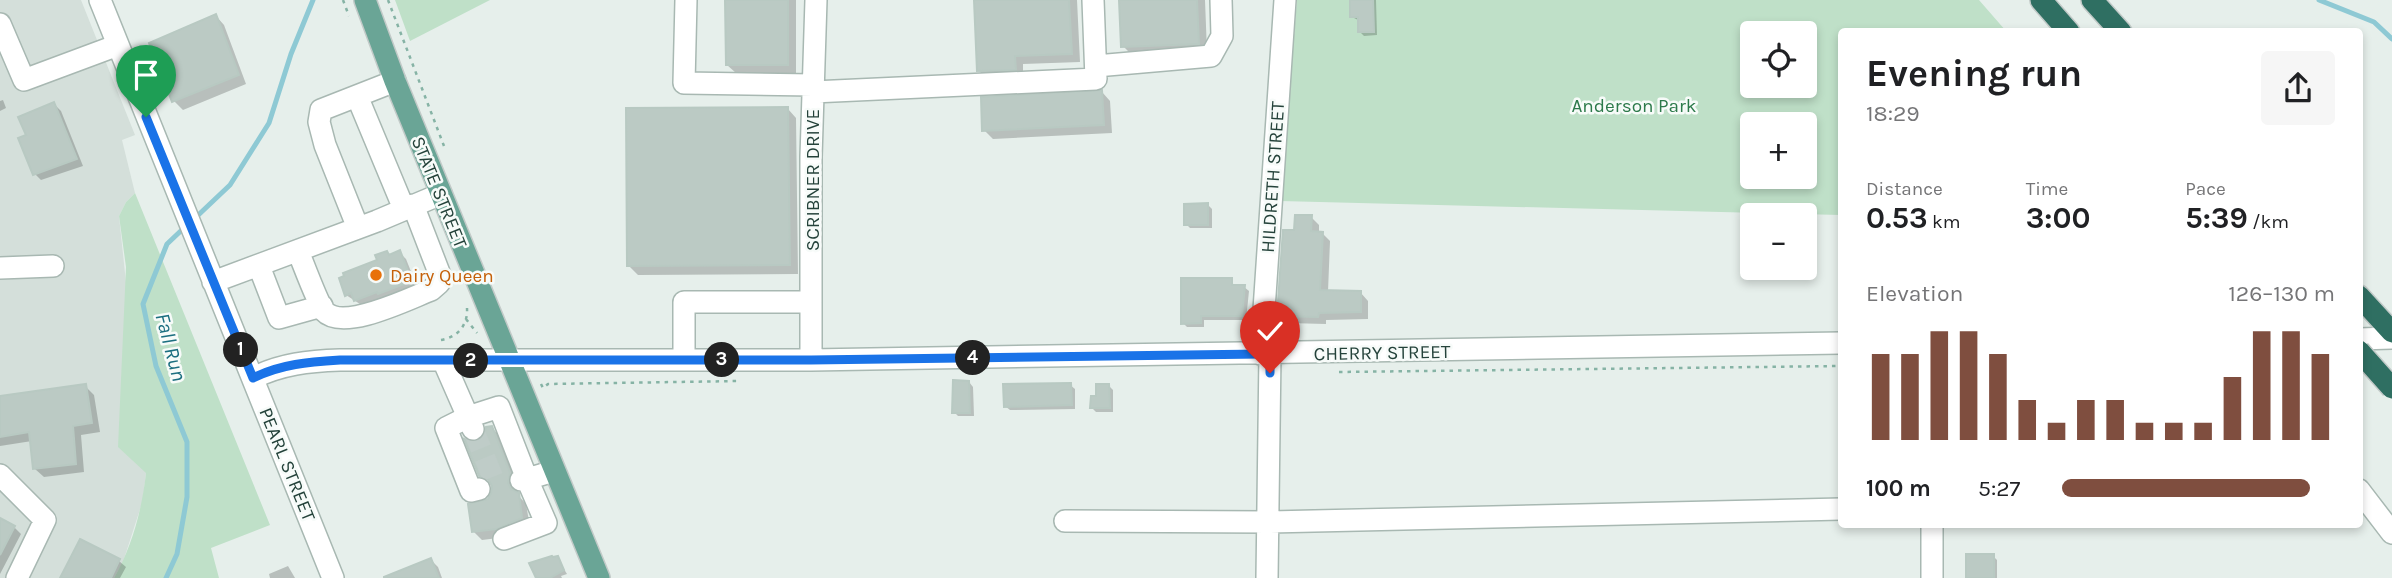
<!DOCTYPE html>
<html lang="en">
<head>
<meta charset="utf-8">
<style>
	body { margin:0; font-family:Karla,sans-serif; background:#f6f6f6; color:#202124; height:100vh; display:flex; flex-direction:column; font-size:26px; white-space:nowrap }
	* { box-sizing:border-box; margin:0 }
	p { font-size:23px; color:#757577 }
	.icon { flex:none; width:38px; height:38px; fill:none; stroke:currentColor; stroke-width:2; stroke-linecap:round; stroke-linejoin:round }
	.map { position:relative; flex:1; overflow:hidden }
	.drawer { position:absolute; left:1838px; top:28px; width:525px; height:500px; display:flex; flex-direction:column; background:#fff; border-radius:7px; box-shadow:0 4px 10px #0003 }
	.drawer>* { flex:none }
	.controls { position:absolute; left:1740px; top:21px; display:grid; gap:14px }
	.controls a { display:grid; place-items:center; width:77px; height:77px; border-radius:7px; background:#fff; box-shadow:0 4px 10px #0003; font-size:35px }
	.pin { position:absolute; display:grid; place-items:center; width:60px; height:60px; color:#fff; margin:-72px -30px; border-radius:50% 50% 50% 0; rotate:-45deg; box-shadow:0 0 7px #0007 }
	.pin .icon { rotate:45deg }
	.km { position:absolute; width:35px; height:35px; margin:-18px; border-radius:50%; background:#222; color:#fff; font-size:19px; line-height:35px; text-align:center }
	.round { display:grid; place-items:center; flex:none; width:74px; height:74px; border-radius:7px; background:#f6f6f6 }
	.headline { display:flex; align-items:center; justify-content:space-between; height:119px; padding:0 28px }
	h1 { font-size:38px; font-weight:700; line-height:52px }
	.metrics { display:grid; grid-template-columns:repeat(3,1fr); gap:10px; height:119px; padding:7px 28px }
	.metrics div { display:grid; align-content:center }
	.metrics b { font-size:30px; font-weight:700 }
	.metrics small { font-size:19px; font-weight:400 }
	.metrics p { font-size:19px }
	.chart { height:196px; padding:14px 28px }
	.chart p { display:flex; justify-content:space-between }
	.chart svg { width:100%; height:126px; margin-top:7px; stroke:#7f4e3f; stroke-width:6 }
	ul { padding:0 28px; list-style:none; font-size:23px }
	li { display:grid; grid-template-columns:112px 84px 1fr; align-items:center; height:52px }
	li i { height:18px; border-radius:9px; background:#7f4e3f }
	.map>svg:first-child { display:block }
	.built { fill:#d4dfda }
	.green { fill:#bfe0c8; fill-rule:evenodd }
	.shadow { fill:#0003 }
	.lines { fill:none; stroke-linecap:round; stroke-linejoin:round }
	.stream { stroke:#8ec9d4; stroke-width:5 }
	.building { fill:#bbcac4; stroke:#b8c9c2; stroke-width:2 }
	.minor-tunnel { stroke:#bfccc8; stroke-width:21; stroke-dasharray:21 10; stroke-linecap:butt }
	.minor-casing { stroke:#a8b8b2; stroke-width:24 }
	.major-casing { stroke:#c2cac8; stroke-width:24 }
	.highway-casing { stroke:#c2cac8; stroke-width:24 }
	.path { stroke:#86b3a5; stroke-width:2.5; stroke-dasharray:3.5 5; stroke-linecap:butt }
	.minor { stroke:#fff; stroke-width:21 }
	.major { stroke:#6aa596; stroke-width:21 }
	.highway { stroke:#2f6f62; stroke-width:21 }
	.highway-bridge-casing { stroke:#c2cac8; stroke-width:24; stroke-linecap:butt }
	.highway-bridge { stroke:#2f6f62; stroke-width:21 }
	.route-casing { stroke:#fff; stroke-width:14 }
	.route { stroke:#1a73e8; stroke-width:9 }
	.food-dot { fill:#e8710a; stroke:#f7fbf9; stroke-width:2.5 }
	.labels { text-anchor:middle; stroke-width:5; stroke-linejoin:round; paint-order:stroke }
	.park-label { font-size:19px; fill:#2d7a4b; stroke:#f7fbf9 }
	.street-label { font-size:19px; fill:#24423a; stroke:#f7fbf9 }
	.food-label { font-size:19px; fill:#c56008; stroke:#f7fbf9; text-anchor:start }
	.water-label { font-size:21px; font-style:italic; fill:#1c6f80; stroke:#f7fbf9 }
</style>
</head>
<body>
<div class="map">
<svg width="2392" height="578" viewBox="0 0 2392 578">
	<rect width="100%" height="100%" fill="#e6efeb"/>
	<path class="built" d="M0,0H81L135,135L122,140L135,193L126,202L119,216L146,473L143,500L123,562L114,578H0Z"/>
	<path class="green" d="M395,0H490L410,41Z
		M1297,0H1979L2006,31L1841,32V215L1280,201ZM1752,33H1804V86H1752ZM1752,124H1804V177H1752Z
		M135,193L270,525L211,548L219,578H114C132,547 142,509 146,473L118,447L126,267L119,216L126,202Z"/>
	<path class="shadow" d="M727,0H796V73H736L727,65Z
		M976,0H1077L1080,62L1023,64V78L988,79L979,71Z
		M1121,0H1205L1207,52L1132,55L1123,46Z
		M1352,0H1376L1377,35L1364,36L1360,32V21L1352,17Z
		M216,16L224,25L246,84L183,110L174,101L151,44Z
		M1102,92L1110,101L1112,133L993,139L984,130Z
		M3,100L6,108L0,111V101Z
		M54,104L61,111L83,166L41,180L35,174L28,136Z
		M788,109L796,118L798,274L638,275L629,266Z
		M1208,205L1212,209V228H1190L1186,224Z
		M1311,217L1319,225V233H1322L1330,241L1328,292H1360L1368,301V319L1326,320V324L1287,323L1279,315L1296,232Z
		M399,252L406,259L416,284L411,286L412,289L363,306L346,295L387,253L390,256Z
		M1231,280L1235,287H1244L1249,291L1246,320H1204V327H1187L1183,323Z
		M969,382L973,387L974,416H958L954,412Z
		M1070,385L1075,389V409L1010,410L1005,406Z
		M85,386L94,395L100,432L81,435L84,472L44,477L35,469L32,441L0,446V397Z
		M1109,386L1113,390V412H1096L1092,408Z
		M492,428L501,437L519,483L516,493L526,504L530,527L506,537L482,540L473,531L494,486L481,475L479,442Z
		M0,520L14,527L21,534L0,574Z
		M81,542L119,561L126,567L120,578H62Z
		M1993,556L1997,560V578H1968Z
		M557,558L567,574L561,576L562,578H537Z
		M431,560L438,567L442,578H387Z
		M288,566L295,578H270L269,574Z"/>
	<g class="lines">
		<path class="stream" d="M2319,0L2374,22L2392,39
			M193,220L230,185L269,123L291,54L313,0
			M166,578L177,554L187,497V442L156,366L143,304L167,244L186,226"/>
	</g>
	<path class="building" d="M725,0H788V65H726Z
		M974,0H1069L1072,54L1015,56L1016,70L977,71Z
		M1119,0H1197L1199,44L1121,47Z
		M1350,0H1373L1374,32H1358V17H1350Z
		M216,14L239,75L172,102L149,43Z
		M1102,90L1104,125L982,131L981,97Z
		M54,102L77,159L33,175L18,138L26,135L18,117Z
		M788,107L790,265L627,266L626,108Z
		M1208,203V225H1184V204Z
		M1295,215H1312L1311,231L1323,232L1320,290L1361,291V312L1319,313L1318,317L1277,316L1283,230H1294Z
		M400,250L410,277L405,279L407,283L378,294L377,292L354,301L351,293L345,296L339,278L344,276L343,273L377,260L375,255L387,251L389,255Z
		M1181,278H1232V285H1245L1242,316H1201V323L1181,324Z
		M953,380L969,381L970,413H952Z
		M1071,383L1072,405L1004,407L1003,384Z
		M86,384L92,423L73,426L76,464L33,469L29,432L0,437V396Z
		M1096,384H1109L1110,408H1090L1091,396H1096Z
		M492,426L510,473L508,483L511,489L519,493L522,518L497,529L472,532L468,504L488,499L491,493L492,486L488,479L479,476L464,439L471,442L479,441L484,436L486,427Z
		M0,518L15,526L0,555Z
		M80,539L120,559L111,578H60Z
		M1966,554H1994V578H1966Z
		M552,556L553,557L558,556L564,570L550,578H536L529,563Z
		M431,558L439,578H384V577Z"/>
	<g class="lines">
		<path class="minor-tunnel" d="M473,429L496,485"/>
		<g class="minor-casing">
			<path id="minor" d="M100,0L333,578
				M686,0L684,83L813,85
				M0,24L24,80L118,45
				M1096,66L1211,56L1222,36L1221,0
				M813,92L1096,79L1093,0
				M357,96L404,209
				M358,228L325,145L319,122L321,110L395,81
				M298,251C303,263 318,304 324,311C343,332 410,298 431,290L439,283L440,275L413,205
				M259,266L279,318L322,306
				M0,268L53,266
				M213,282L377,221L441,194
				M2359,339L2392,338
				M1261,354L1285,0
				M443,360L468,417L446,428L471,491L479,489
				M684,360V302H811
				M811,360V157L816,0
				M253,378C281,364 309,361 340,360H811L1841,343
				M473,429L468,417L499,407L527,479L554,471
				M0,475L45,520L17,578
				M2359,490L2392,533
				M1065,521L1268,522L1841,509
				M1932,525V578
				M504,539L546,523L527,479L521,480
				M1267,578L1270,354"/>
		</g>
		<g class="major-casing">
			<path id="major" d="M365,0L395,81L599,578"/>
		</g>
		<g class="highway-casing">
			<path id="highway" d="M2041,0L2069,32
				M2092,0L2121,32
				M2359,296L2392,332"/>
		</g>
		<path class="path" d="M343,0L349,16
			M388,0L444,146
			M466,319L477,333
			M441,340C458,337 468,325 467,308
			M1339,372L1841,366
			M541,384L543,388L548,384L740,381"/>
		<use href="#minor" class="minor"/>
		<use href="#major" class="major"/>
		<use href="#highway" class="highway"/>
		<g class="highway-bridge-casing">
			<path id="highway-bridge" d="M2359,351L2392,388"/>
		</g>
		<use href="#highway-bridge" class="highway-bridge"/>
	</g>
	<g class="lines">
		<g class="route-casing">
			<path id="route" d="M146,117L253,378C281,364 309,362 340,360H811L1261,354H1270V373"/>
		</g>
		<use href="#route" class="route"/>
	</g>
	<circle class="food-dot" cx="376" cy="275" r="7"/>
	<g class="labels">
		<g class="park-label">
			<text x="1634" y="112">Anderson Park</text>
		</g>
		<g class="street-label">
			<text transform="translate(1272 177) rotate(-86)" y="7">HILDRETH STREET</text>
			<text transform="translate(812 180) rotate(-90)" y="7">SCRIBNER DRIVE</text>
			<text transform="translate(440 192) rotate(68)" y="7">STATE STREET</text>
			<text transform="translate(1382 352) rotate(-1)" y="7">CHERRY STREET</text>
			<text transform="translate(288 464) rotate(68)" y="7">PEARL STREET</text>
		</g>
		<g class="food-label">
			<text x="390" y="282">Dairy Queen</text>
		</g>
		<g class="water-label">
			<text transform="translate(171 347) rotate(75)" y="7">Fall Run</text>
		</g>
	</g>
</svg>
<div class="controls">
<a><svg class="icon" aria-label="locate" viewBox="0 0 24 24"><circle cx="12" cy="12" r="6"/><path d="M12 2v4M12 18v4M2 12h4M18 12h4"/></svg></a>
<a>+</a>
<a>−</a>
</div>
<div class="pin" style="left:146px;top:117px;background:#1e9e55"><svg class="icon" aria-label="arrive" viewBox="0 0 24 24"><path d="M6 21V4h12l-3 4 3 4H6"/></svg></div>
<div class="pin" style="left:1270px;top:373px;background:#d93025"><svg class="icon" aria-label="check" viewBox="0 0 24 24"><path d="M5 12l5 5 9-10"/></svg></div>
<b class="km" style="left:241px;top:350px">1</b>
<b class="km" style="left:471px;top:361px">2</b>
<b class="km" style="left:722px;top:360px">3</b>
<b class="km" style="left:973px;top:358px">4</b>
<section class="drawer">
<div class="headline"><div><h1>Evening run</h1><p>18:29</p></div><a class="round"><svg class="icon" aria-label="share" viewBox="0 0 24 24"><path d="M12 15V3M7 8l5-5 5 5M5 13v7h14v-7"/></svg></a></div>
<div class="metrics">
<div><p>Distance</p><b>0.53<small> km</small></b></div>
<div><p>Time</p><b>3:00</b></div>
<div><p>Pace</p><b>5:39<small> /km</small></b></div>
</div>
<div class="chart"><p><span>Elevation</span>126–130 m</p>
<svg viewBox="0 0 160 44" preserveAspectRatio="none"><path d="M5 44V14M15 44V14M25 44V6M35 44V6M45 44V14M55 44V30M65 44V38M75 44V30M85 44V30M95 44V38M105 44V38M115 44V38M125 44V22M135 44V6M145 44V6M155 44V14"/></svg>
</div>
<ul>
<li><b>100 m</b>5:27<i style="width:91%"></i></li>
</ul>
</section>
</div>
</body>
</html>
